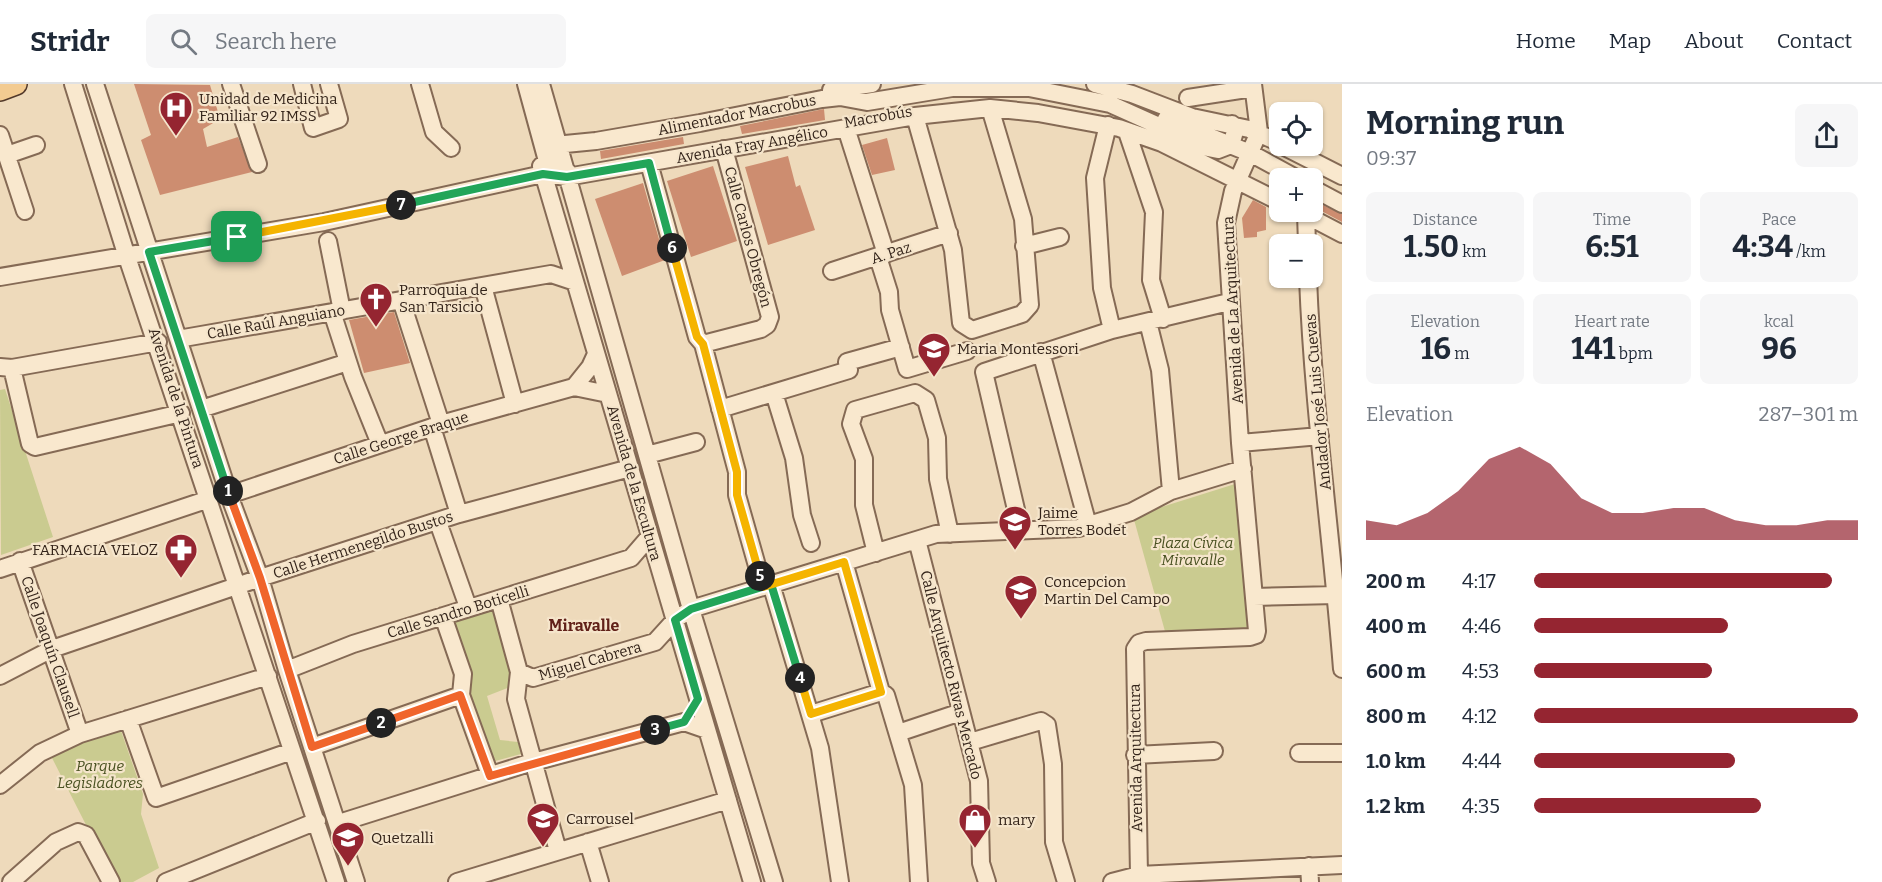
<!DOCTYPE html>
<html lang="en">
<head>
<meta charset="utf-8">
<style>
	body { margin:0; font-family:Bitter,serif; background:#f6f6f7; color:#1f2937; height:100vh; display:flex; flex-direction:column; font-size:22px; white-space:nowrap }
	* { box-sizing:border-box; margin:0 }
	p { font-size:20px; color:#747a83 }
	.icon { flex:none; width:33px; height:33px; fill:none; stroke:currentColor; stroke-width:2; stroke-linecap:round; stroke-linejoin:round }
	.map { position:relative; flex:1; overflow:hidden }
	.details { display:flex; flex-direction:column; background:#fff; width:540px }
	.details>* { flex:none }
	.controls { position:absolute; left:1269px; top:18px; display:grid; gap:12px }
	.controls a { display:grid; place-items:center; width:54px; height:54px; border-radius:9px; background:#fff; box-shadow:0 2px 4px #0004; font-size:30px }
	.pin { position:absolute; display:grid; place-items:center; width:51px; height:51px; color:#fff; margin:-26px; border-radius:12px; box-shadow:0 3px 9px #0006 }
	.km { position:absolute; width:30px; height:30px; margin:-15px; border-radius:50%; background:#222; color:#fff; font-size:16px; line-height:30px; text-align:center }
	.round { display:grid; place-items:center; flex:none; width:63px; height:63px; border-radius:9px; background:#f6f6f7 }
	.head { display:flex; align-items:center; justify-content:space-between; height:102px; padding:0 24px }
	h1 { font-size:33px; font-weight:700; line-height:45px }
	.figures { display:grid; grid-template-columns:repeat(3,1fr); gap:9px; height:102px; padding:6px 24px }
	.figures div { display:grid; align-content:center; border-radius:9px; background:#f6f6f7; text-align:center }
	.figures b { font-size:30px; font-weight:700 }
	.figures small { font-size:16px; font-weight:400 }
	.figures p { font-size:16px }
	.chart { height:168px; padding:12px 24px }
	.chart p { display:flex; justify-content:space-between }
	.chart svg { width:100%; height:108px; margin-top:6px; fill:#952531; opacity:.7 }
	ul { padding:0 24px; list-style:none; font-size:20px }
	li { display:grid; grid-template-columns:96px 72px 1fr; align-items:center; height:45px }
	li i { height:15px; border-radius:8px; background:#952531 }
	header { display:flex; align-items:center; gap:36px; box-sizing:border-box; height:84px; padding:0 30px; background:#fff; border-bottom:2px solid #e0e1e3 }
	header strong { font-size:28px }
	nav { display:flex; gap:33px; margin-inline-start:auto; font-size:21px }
	.search { width:420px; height:54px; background:#f6f6f7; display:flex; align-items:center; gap:15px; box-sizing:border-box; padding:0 21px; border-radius:9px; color:#747a83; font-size:22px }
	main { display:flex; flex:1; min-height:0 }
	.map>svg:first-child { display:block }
	.green { fill:#cacb90 }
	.building { fill:#cd8d70 }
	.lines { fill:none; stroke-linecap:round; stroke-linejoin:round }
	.minor-casing { stroke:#856a55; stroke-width:20 }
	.major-casing { stroke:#52392a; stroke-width:24 }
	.minor { stroke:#f9e8ce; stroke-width:16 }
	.major { stroke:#f3cb91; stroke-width:21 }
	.split-1-casing { stroke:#fff; stroke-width:12 }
	.split-2-casing { stroke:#fff; stroke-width:12 }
	.split-3-casing { stroke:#fff; stroke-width:12 }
	.split-4-casing { stroke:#fff; stroke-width:12 }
	.split-5-casing { stroke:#fff; stroke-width:12 }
	.split-6-casing { stroke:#fff; stroke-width:12 }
	.split-7-casing { stroke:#fff; stroke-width:12 }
	.split-8-casing { stroke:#fff; stroke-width:12 }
	.split-1 { stroke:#22a559; stroke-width:8 }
	.split-2 { stroke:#f0652b; stroke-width:8 }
	.split-3 { stroke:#f0652b; stroke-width:8 }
	.split-4 { stroke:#22a559; stroke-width:8 }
	.split-5 { stroke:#f5b400; stroke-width:8 }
	.split-6 { stroke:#f5b400; stroke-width:8 }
	.split-7 { stroke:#22a559; stroke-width:8 }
	.split-8 { stroke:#f5b400; stroke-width:8 }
	.labels { text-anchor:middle; stroke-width:4.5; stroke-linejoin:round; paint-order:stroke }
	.poi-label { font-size:15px; fill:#34241a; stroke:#f5e5cb; text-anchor:start }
	.street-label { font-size:15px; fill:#34241a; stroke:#f5e5cb }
	.park-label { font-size:15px; font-style:italic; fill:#495121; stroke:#f5e5cb }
	.neighbourhood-label { font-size:16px; font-weight:bold; fill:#612119; stroke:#f5e5cb }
</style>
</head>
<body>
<header>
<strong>Stridr</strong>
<div class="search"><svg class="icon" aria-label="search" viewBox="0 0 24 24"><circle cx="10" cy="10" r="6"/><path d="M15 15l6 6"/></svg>Search here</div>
<nav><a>Home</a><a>Map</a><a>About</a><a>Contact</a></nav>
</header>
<main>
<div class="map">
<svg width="1342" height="798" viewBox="0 0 1342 798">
	<rect width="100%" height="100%" fill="#eedabb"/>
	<path class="green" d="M5,305L53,453L1,471L0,306Z
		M1235,400L1251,548L1166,551L1133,432Z
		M493,518L515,601L487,612L500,656L518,658L521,670L488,679L447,532Z
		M120,644L143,710L141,730L159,784L133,798H115L49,668Z"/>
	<path class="building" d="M134,0L210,1L220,35L203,45L207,63L238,53L252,88L160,111L141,56L151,51Z
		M824,25L825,36L742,50L740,42Z
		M683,53L684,60L601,75L600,67Z
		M887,54L895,86L872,91L862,61Z
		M788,72L796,103L800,101L815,146L768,161L745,83Z
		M713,82L737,157L691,173L667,97Z
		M643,99L665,176L622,192L595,115Z
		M1253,116L1266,123V146L1257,148V153L1244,154L1242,134Z
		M1312,116L1342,130V138L1314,123Z
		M394,228L410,279L364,289L349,236Z"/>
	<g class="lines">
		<g class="minor-casing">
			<path id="minor" d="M73,0L127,173L336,798
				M95,0L229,411L260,494L287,586L356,798
				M231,0L258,80
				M302,0L313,44L339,35L329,0
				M420,0L434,48L451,64
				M526,0L547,77L555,85L567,87
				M541,0L691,525L774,798
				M1095,0L1132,10L1192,33L1249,45L1280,59
				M831,6L872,0
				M1188,14L1253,4
				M915,32L953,166L961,239L972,246L1022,230L1030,221L1023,135L990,24
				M1166,35L1250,69L1296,94
				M1108,41L1095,94L1102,204L1112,246
				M846,44L886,170
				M1127,48L1154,128L1151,196L1163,235
				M0,51L25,127
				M550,56L555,61L596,57L700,39L822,15L840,13L867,18L952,4H1029L1110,20L1208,64L1218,66L1231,61L1236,44L1232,40
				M1283,62L1342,92
				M7,71L36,61
				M649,79L697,253L703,260L737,388V411L763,503
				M541,82L752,798
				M1312,104L1342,120
				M1300,128L1342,150
				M1306,130L1307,160
				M328,157L342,227
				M1024,162L1060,153
				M878,173L889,208L890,226L907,285L967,267
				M832,187L949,149
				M0,193L324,138L543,90L567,93L915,32L990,24L1038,29L1119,44L1162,59L1280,118
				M1308,194C1313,325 1332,455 1342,585
				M483,202L515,320
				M401,216L441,340
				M332,228L353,293L380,360
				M1148,238L1160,286L1171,407
				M178,255L551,190L575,198
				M703,260L761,245L767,241L770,233L724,65
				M1041,268L1088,441
				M0,283L12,284L158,258
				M12,284L30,360L35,363L181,329
				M574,303L608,310
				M774,309L794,374L802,431L811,459
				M201,325L348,278
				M720,325L849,286L847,278L901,263
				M432,343L459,430
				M1240,359L1320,352
				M647,371L696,358
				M229,411L441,340L574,303L590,283L596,270
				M438,438L468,523
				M1021,447L984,288L1112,246L1229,218
				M917,456L979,697L981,779L987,798
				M876,469L864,421V375L851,340L855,326L915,309L926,316L937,354L938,395L950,450
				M20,477L80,650
				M844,478L881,608L886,611L913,701L919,798
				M0,485L209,415
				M771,500L820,664L840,798
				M1254,513L1336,511
				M499,515L519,588L533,594L655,558L675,536L691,525L936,450L1079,444L1131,428L1171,407L1243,385
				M443,532L463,590L461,611L490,691
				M287,586L353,560L631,474L650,452
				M519,588L516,615L558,767
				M0,592L52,565L260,494L459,430L630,384
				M811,630L881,608
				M128,635L156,714L292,667
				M898,649L961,628
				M970,658L1034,639L1041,637L1047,641L1053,680L1054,758L1066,798
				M312,663L461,611
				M1299,669H1342
				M1135,671L1214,667
				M0,701L40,669L80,650L268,592
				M339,739L526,680L684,638L707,646
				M588,758L600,798
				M1309,782L1310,798
				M1139,791L1135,565L1139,559L1146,557L1250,553L1256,551L1257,547L1240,359L1226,139L1233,107L1259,48L1253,0
				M11,798L56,758L78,748L86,751L111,798
				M166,798L317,737
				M457,798L728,716
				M1112,798L1139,791L1342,781"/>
		</g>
		<g class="major-casing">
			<path id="major" d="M0,6L16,0"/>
		</g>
		<use href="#minor" class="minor"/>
		<use href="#major" class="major"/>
	</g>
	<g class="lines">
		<g class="split-1-casing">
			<path id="split-1" d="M228,407L149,168L237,153"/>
		</g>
		<g class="split-2-casing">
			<path id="split-2" d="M228,407L260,494L312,663L381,639"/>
		</g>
		<g class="split-3-casing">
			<path id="split-3" d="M381,639L460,611L490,692L655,646"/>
		</g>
		<g class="split-4-casing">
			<path id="split-4" d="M655,646L684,638L698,615L675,536L691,525L771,500L800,594"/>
		</g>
		<g class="split-5-casing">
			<path id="split-5" d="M760,492L763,503L844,478L881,608L811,630L800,594"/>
		</g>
		<g class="split-6-casing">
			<path id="split-6" d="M672,164L697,253L703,260L737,388V411L760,492"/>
		</g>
		<g class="split-7-casing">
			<path id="split-7" d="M401,121L543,90L567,93L649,79L672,164"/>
		</g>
		<g class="split-8-casing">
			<path id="split-8" d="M237,153L401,121"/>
		</g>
		<use href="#split-1" class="split-1"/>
		<use href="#split-2" class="split-2"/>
		<use href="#split-3" class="split-3"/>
		<use href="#split-4" class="split-4"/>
		<use href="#split-5" class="split-5"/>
		<use href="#split-6" class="split-6"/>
		<use href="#split-7" class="split-7"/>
		<use href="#split-8" class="split-8"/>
	</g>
	<defs>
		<g id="hospital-pin" transform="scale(1.725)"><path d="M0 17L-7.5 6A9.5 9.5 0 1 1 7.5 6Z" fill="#952531" stroke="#f5e5cb"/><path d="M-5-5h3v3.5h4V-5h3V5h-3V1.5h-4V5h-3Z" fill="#fff"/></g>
		<g id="church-pin" transform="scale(1.725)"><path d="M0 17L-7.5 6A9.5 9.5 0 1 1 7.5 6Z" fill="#952531" stroke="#f5e5cb"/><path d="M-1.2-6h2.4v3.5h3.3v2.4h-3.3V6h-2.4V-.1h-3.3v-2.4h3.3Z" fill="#fff"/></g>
		<g id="school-pin" transform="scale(1.725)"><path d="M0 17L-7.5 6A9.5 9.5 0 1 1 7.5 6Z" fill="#952531" stroke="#f5e5cb"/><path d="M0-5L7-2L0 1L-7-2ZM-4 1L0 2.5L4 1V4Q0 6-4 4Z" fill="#fff"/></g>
		<g id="pharmacy-pin" transform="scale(1.725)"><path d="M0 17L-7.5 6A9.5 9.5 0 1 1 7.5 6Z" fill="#952531" stroke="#f5e5cb"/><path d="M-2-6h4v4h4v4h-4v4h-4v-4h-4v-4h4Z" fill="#fff"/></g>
		<g id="shop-pin" transform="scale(1.725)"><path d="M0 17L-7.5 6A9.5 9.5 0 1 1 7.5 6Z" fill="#952531" stroke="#f5e5cb"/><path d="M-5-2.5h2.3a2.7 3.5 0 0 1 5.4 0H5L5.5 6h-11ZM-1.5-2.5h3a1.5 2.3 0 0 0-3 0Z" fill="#fff"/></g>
	</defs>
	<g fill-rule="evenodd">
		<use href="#hospital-pin" x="176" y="24"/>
		<use href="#church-pin" x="376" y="215"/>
		<use href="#school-pin" x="934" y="265"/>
		<use href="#school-pin" x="1015" y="438"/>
		<use href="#pharmacy-pin" x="181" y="466"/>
		<use href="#school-pin" x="1021" y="507"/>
		<use href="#school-pin" x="543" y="735"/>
		<use href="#shop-pin" x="975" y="736"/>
		<use href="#school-pin" x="348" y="754"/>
	</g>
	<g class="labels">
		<g class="poi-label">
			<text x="199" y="20">Unidad de Medicina<tspan x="199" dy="17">Familiar 92 IMSS</tspan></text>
			<text x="399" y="211">Parroquia de<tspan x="399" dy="17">San Tarsicio</tspan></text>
			<text x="957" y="270">Maria Montessori</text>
			<text x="1038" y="434">Jaime<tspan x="1038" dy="17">Torres Bodet</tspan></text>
			<text x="158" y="471" text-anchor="end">FARMACIA VELOZ</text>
			<text x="1044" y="503">Concepcion<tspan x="1044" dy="17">Martin Del Campo</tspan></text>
			<text x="566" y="740">Carrousel</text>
			<text x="998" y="741">mary</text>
			<text x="371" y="759">Quetzalli</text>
		</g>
		<g class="street-label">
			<text transform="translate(737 31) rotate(-11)" y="5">Alimentador Macrobus</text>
			<text transform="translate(878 33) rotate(-10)" y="5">Macrobús</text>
			<text transform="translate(752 61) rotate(-10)" y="5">Avenida Fray Angélico</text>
			<text transform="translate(748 153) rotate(75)" y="5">Calle Carlos Obregón</text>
			<text transform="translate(891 169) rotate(-18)" y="5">A. Paz</text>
			<text transform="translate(1233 226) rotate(-93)" y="5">Avenida de La Arquitectura</text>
			<text transform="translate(276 238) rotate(-10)" y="5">Calle Raúl Anguiano</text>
			<text transform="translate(176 314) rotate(72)" y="5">Avenida de la Pintura</text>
			<text transform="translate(1318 318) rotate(-95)" y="5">Andador José Luis Cuevas</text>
			<text transform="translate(401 354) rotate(-18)" y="5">Calle George Braque</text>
			<text transform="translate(634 399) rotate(74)" y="5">Avenida de la Escultura</text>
			<text transform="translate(363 461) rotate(-18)" y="5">Calle Hermenegildo Bustos</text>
			<text transform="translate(458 528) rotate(-17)" y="5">Calle Sandro Boticelli</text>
			<text transform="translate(50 563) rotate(71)" y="5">Calle Joaquín Clausell</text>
			<text transform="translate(590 577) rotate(-16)" y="5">Miguel Cabrera</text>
			<text transform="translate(951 591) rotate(76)" y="5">Calle Arquitecto Rivas Mercado</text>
			<text transform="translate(1136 674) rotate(-91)" y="5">Avenida Arquitectura</text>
		</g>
		<g class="park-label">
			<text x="1193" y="464">Plaza Cívica<tspan x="1193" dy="17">Miravalle</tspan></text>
			<text x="100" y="687">Parque<tspan x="100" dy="17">Legisladores</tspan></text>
		</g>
		<g class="neighbourhood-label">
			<text x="584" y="547">Miravalle</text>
		</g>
	</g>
</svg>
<div class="controls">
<a><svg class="icon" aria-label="locate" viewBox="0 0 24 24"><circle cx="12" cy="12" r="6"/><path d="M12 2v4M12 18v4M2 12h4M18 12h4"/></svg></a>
<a>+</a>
<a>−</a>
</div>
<div class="pin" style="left:237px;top:153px;background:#1e9e55"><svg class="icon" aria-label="arrive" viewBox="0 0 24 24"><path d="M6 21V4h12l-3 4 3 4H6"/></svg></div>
<b class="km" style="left:228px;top:407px">1</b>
<b class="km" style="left:381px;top:639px">2</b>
<b class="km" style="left:655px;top:646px">3</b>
<b class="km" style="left:800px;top:594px">4</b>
<b class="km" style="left:760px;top:492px">5</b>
<b class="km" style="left:672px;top:164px">6</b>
<b class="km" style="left:401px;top:121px">7</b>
</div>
<section class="details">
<div class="head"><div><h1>Morning run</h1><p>09:37</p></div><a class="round"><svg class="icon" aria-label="share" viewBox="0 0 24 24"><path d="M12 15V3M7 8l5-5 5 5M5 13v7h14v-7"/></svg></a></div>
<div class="figures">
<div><p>Distance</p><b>1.50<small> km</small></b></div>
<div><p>Time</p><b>6:51</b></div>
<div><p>Pace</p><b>4:34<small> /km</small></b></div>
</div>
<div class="figures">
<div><p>Elevation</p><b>16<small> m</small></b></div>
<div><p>Heart rate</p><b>141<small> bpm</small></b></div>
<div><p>kcal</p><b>96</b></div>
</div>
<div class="chart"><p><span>Elevation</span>287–301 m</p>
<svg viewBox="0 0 160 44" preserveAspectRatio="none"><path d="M0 44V36L10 38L20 33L30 24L40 11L50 6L60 13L70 27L80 33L90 33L100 31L110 31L120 36L130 38L140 38L150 36L160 36V44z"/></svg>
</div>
<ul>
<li><b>200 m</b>4:17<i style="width:92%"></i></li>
<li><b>400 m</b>4:46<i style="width:60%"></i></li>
<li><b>600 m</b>4:53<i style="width:55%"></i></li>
<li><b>800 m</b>4:12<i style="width:100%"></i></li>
<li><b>1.0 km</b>4:44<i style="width:62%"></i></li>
<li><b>1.2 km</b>4:35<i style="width:70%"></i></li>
</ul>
</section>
</main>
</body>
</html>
